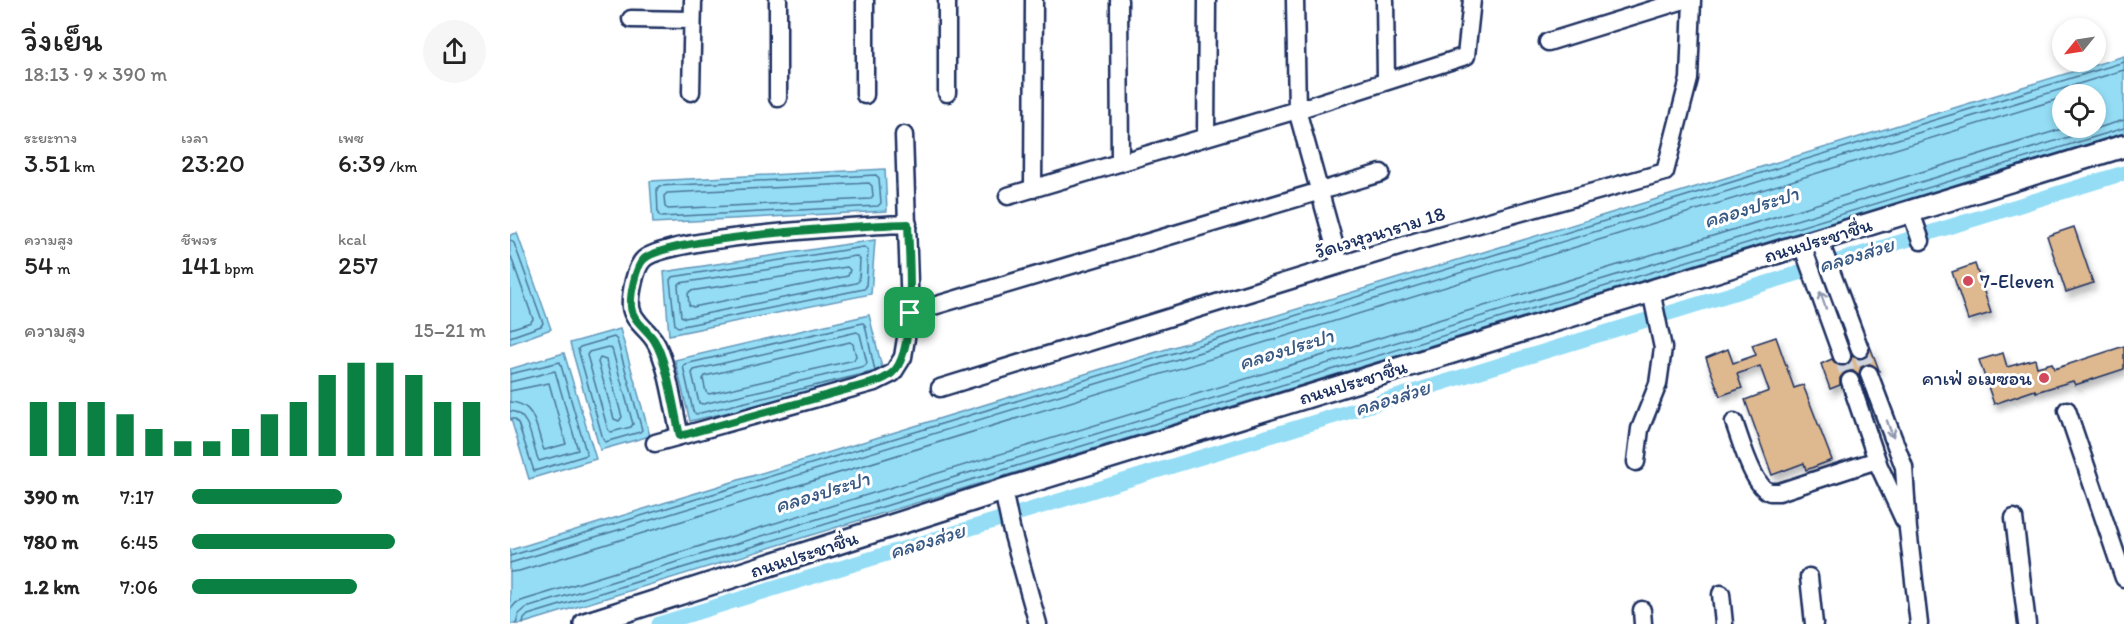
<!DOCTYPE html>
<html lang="th">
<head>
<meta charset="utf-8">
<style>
	body { margin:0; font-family:Itim,"Playpen Sans Thai",sans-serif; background:#f6f6f6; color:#222; height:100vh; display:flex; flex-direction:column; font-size:22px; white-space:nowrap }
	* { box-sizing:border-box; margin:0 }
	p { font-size:20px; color:#767676 }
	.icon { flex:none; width:33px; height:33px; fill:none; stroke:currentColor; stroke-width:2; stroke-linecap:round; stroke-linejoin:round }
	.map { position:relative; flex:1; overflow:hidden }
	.details { display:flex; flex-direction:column; background:#fff; width:510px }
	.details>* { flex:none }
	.needle { width:39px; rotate:240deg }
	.tools { position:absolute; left:1542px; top:18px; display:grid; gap:12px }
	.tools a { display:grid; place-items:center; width:54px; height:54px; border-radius:50%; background:#fff; box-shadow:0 3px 9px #0003; font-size:30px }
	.pin { position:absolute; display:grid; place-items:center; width:51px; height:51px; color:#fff; margin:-26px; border-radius:12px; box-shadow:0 3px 9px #0006 }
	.round { display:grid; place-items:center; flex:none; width:63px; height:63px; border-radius:32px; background:#f6f6f6 }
	.summary { display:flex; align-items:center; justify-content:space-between; height:102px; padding:0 24px }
	h1 { font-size:33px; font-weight:600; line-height:45px }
	.stats { display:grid; grid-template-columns:repeat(3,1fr); gap:9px; height:102px; padding:6px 24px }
	.stats div { display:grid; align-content:center }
	.stats b { font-size:26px; font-weight:600 }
	.stats small { font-size:16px; font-weight:400 }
	.stats p { font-size:16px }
	.chart { height:168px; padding:12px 24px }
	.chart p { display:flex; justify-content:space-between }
	.chart svg { width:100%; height:108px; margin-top:6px; stroke:#0b8043; stroke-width:6 }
	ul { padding:0 24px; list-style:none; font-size:20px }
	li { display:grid; grid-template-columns:96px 72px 1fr; align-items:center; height:45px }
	li i { height:15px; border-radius:8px; background:#0b8043 }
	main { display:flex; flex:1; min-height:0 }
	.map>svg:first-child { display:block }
	.water { fill:#94ddf5; stroke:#6497b9; stroke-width:1.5; fill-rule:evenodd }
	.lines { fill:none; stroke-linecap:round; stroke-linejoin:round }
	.shore { stroke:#4b759a; stroke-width:1.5 }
	.canal { stroke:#94ddf5; stroke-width:15 }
	.building { fill:#deb88f; stroke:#1b2f5e; stroke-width:1.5; filter:url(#shadow) }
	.minor-tunnel { stroke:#d1d5df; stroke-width:16; stroke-dasharray:16 8; stroke-linecap:butt }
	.minor-casing { stroke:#1b2f5e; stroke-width:21 }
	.tertiary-casing { stroke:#1b2f5e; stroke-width:26 }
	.minor { stroke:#fff; stroke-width:16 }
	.tertiary { stroke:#fff; stroke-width:21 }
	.oneway { stroke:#8d97ae }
	.route-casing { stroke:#fff; stroke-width:12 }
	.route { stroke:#0b8043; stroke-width:8 }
	.poi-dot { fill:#d1495b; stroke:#fff; stroke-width:2 }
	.labels { text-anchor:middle; stroke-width:6; stroke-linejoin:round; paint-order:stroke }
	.street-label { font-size:20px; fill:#1b2f5e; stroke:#fff }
	.poi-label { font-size:20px; fill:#1b2f5e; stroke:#fff; text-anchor:start }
	.water-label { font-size:21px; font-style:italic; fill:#395a84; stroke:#fff }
</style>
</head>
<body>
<main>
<section class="details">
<div class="summary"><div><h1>วิ่งเย็น</h1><p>18:13 · 9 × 390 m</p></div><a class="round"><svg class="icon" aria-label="share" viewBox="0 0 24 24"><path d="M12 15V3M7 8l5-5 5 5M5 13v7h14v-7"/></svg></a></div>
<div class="stats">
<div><p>ระยะทาง</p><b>3.51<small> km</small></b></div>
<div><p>เวลา</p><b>23:20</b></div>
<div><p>เพซ</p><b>6:39<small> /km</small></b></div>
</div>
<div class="stats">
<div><p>ความสูง</p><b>54<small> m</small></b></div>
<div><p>ชีพจร</p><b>141<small> bpm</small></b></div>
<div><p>kcal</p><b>257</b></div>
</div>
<div class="chart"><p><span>ความสูง</span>15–21 m</p>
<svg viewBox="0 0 160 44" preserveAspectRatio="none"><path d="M5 44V22M15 44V22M25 44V22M35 44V27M45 44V33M55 44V38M65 44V38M75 44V33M85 44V27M95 44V22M105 44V11M115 44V6M125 44V6M135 44V11M145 44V22M155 44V22"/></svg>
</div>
<ul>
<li><b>390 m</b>7:17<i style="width:51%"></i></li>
<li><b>780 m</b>6:45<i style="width:69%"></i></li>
<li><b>1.2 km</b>7:06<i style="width:56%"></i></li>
</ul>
</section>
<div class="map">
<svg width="1614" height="624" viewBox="0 0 1614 624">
	<defs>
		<filter id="shadow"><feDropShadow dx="3" dy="5.5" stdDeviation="3" flood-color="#0004"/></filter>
	</defs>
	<rect width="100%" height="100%" fill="#fff"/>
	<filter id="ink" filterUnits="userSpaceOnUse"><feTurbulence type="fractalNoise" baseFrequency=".0167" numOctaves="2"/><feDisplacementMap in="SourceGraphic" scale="12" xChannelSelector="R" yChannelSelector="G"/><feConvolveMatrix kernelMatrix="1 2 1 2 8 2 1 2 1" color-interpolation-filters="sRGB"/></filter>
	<g filter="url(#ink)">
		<path class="water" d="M1614,56V133L11,624H0V550ZM1552,94H1586V128H1552Z
			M375,169L377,211L143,223L140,181Z
			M7,233L41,329L0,344V235Z
			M365,240L361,294L159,335L154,272Z
			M359,315L374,376L180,421L165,360Z
			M110,329L140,436L90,450L60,343Z
			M54,353L86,459L19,479L0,416V369Z"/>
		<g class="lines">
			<path class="shore" d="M366,175L369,178L371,203L368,206L151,217L148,214L147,189L149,186Z
				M359,183L362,186L363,196L360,199L158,209L155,207L154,196L157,193Z
				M0,240L4,243L33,323L31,326L0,337
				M354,247L358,250L356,287L354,289L168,327L165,325L160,280L162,277Z
				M0,254L23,319L21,322L0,329
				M346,256L350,259L349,281L346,283L175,318L171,316L168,286L170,283Z
				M337,267L340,270L338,276L183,307L179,305L178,294L180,291Z
				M347,332L350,334L357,363L355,366L193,404L189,403L182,373L184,370Z
				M104,337L107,340L132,430L130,432L95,442L93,439L68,349L70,347Z
				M340,342L343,344L346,356L344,360L199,394L196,392L193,379L195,376Z
				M98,347L102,349L123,424L121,427L101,432L98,430L77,355L79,352Z
				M90,358L96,360L112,417L109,421L104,419L88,362Z
				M362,372L186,414L183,411L173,366L175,364L353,323L355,325L365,371
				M0,374L50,362L77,455L24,471L8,423L5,419H0
				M0,382L45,371L68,450L29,461C21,446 22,413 0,411
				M0,391L39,383L56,444L34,450C26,431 27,403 0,402
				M0,556L1614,62
				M0,563L1614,70
				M0,572L9,571L1552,98
				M0,610L6,603L14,600L1555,128
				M6,624L9,614L16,608L1614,120
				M13,624L14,619L18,615L1614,128"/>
			<path class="canal" d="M149,624L1614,173"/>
		</g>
		<path class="building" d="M1564,227L1583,283L1556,292L1537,236Z
			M1465,264L1481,313L1458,320L1442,272Z
			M1266,337L1284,388L1293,385L1322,460L1296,470L1294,463L1262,475L1235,400L1259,391L1250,366L1227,374L1232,388L1210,396L1196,358L1218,349L1223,363L1246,355L1242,345Z
			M1360,346L1369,370L1360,364L1351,367L1349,376L1343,371H1336L1330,378V385L1320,389L1311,364L1322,359L1326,364L1335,366L1340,362L1342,356L1349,359L1358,356Z
			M1614,346V369L1565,385L1563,381L1526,392L1525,390L1484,404L1469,360L1493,353L1497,367L1525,359L1527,367L1542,363L1544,369Z"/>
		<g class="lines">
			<path class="minor-tunnel" d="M1350,349L1359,374
				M1332,356L1340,381"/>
			<g class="minor-casing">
				<path id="minor" d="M437,0V93
					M609,0L610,163
					M785,0L787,110L830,265
					M875,0L876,81
					M121,19L182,20
					M1038,42L1174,0
					M181,92L183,0
					M355,95V0
					M268,98V0
					M696,137L697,0
					M523,189L524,0
					M498,196L787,110L956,56L962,0
					M1401,212L1411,241
					M1309,239L1350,349
					M1292,245L1332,356
					M400,313L871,173
					M1359,374L1394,467L1398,529L1409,624
					M1340,381L1369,466L1394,520
					M430,388L908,241L1155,172L1179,79L1182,0
					M1557,410L1614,578
					M1224,422C1230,438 1243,487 1260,492C1261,492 1268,492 1269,492L1367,460
					M170,436C164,411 157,359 144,340C137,329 122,320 121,307C120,295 125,267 134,259C157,237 357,225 398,224
					M145,443L365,382L383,373L393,357L400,313L394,135
					M1126,462L1130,429L1148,384L1153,348L1141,291
					M493,490L501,528L528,624
					M1504,518L1517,624
					M1299,577L1304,624
					M1211,594L1214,624
					M1132,610L1133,624"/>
			</g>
			<g class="tertiary-casing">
				<path id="tertiary" d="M75,624L493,490L1614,146"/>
			</g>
			<use href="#minor" class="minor"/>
			<use href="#tertiary" class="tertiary"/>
		</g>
		<defs><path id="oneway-shaft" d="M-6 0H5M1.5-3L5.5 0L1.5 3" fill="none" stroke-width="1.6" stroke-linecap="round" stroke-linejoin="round" transform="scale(1.5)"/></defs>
		<g class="oneway">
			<use href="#oneway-shaft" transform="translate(1313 300) rotate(-109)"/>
			<use href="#oneway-shaft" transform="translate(1380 429) rotate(70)"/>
		</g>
	</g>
	<g class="lines" filter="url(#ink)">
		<g class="route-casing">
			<path id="route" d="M398,224C399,256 407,353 382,373C371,383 352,385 339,389L170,436C164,411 157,360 144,340C137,329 122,320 121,307C120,296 125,267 134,259C157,237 358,225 398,224Z"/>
		</g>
		<use href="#route" class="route"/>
	</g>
	<g class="poi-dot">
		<circle cx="1458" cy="281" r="6"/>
		<circle cx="1534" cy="378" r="6"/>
	</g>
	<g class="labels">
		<g class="street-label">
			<text transform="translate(870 232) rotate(-17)" y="7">วัดเวฬุวนาราม 18</text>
			<text transform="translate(1308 240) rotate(-17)" y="7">ถนนประชาชื่น</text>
			<text transform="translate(843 382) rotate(-17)" y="7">ถนนประชาชื่น</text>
			<text transform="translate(294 554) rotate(-18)" y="7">ถนนประชาชื่น</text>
		</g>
		<g class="poi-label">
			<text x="1470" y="288">7-Eleven</text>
			<text x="1522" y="385" text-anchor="end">คาเฟ่ อเมซอน</text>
		</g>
		<g class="water-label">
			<text transform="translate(1241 207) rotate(-17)" y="7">คลองประปา</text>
			<text transform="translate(1346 255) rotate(-17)" y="7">คลองส่วย</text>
			<text transform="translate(776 349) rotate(-17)" y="7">คลองประปา</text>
			<text transform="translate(882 398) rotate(-17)" y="7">คลองส่วย</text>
			<text transform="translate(312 492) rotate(-17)" y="7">คลองประปา</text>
			<text transform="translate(417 541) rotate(-17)" y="7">คลองส่วย</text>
		</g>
	</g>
</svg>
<div class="tools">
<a><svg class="needle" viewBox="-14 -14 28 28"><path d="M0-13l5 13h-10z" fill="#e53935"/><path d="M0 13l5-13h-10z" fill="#767676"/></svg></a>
<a><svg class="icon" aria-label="locate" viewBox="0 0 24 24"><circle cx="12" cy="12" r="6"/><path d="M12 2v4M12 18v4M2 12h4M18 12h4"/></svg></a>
</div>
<div class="pin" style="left:400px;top:313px;background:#1e9e55"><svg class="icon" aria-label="arrive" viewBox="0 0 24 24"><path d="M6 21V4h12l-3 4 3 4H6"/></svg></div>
</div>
</main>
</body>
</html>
